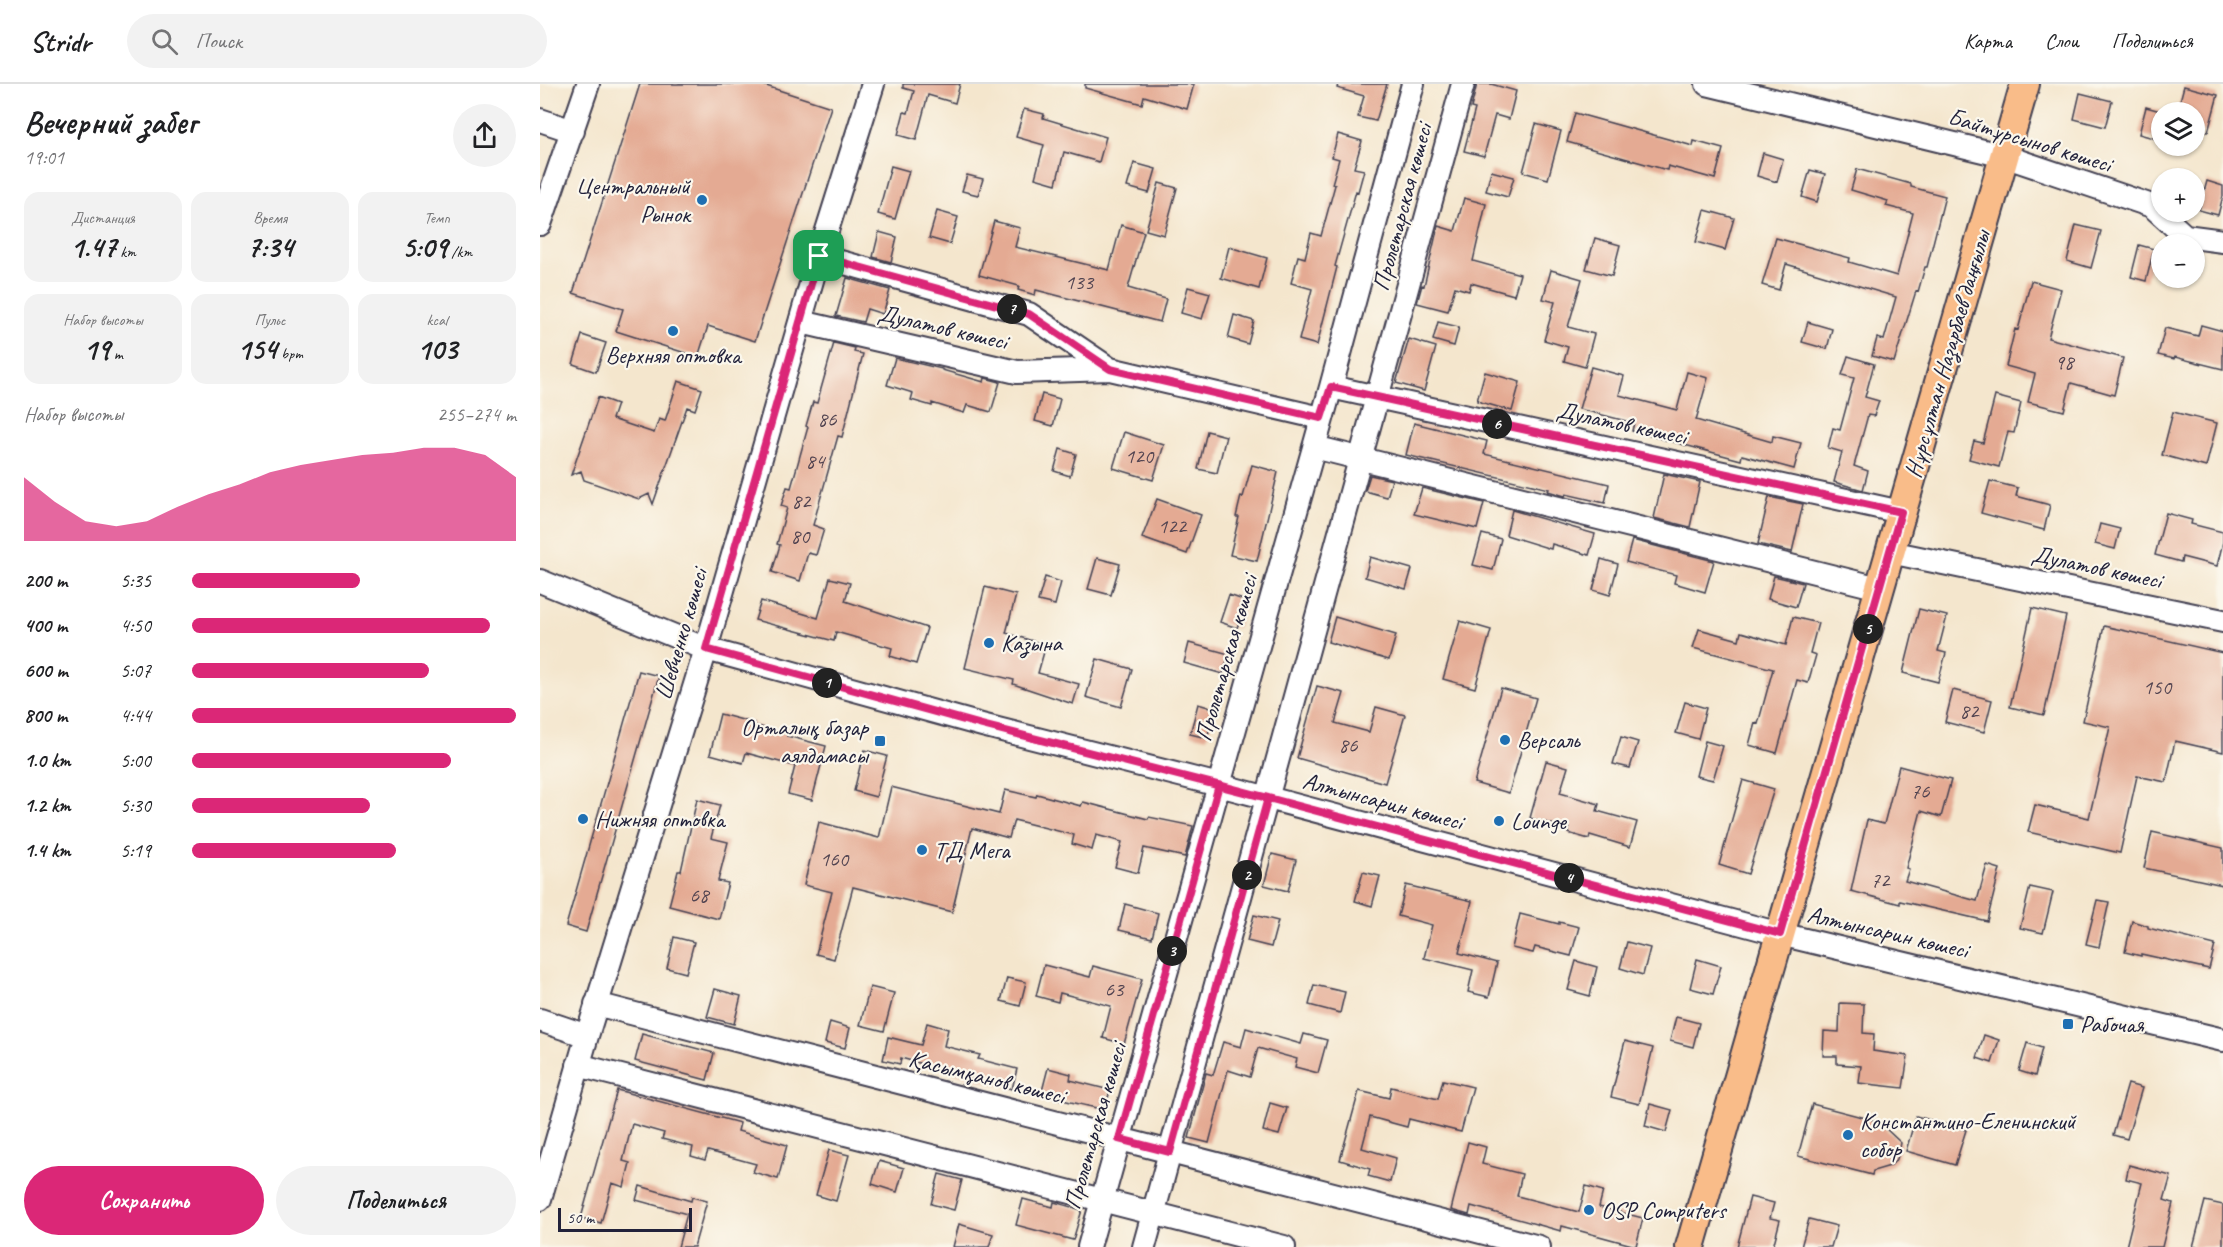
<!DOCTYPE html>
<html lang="ru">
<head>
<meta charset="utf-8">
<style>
	body { margin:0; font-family:Caveat,sans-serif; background:#f2f2f2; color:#202124; height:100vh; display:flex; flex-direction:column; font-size:22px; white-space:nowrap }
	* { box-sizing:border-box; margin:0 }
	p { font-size:20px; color:#757577 }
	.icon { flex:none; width:33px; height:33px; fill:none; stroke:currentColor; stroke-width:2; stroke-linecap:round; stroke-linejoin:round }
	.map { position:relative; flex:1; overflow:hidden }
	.panel { display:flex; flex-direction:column; background:#fff; width:540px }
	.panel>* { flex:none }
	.controls { position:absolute; left:1611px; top:18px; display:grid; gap:12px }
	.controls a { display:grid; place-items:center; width:54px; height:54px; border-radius:50%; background:#fff; box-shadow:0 2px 4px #0004; font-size:30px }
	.scale { position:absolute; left:18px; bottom:15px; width:134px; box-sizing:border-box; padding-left:6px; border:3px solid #22223b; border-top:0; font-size:16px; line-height:21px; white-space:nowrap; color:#22223b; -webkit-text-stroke:4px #fbf7ec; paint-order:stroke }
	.pin { position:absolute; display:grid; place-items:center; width:51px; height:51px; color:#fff; margin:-26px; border-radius:12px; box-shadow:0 3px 9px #0006 }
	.km { position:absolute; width:30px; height:30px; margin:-15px; border-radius:50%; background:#222; color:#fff; font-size:16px; line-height:30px; text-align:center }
	.round { display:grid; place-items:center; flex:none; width:63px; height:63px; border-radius:32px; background:#f2f2f2 }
	.overview { display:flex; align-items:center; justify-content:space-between; height:102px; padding:0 24px }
	h1 { font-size:33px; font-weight:800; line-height:45px }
	.figures { display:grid; grid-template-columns:repeat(3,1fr); gap:9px; height:102px; padding:6px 24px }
	.figures div { display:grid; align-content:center; border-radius:15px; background:#f2f2f2; text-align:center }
	.figures b { font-size:30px; font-weight:800 }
	.figures small { font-size:16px; font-weight:400 }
	.figures p { font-size:16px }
	.chart { height:168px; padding:12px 24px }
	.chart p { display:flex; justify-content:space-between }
	.chart svg { width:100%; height:108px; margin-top:6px; fill:#db2777; opacity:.7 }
	.cta { display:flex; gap:12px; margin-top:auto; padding:12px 24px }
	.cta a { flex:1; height:69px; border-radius:36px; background:#db2777; color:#fff; font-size:24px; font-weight:800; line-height:69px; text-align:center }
	.cta a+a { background:#f2f2f2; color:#202124 }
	ul { padding:0 24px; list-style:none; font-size:20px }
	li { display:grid; grid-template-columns:96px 72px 1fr; align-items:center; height:45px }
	li i { height:15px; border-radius:8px; background:#db2777 }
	header { display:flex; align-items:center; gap:36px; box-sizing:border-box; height:84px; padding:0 30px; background:#fff; border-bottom:2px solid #e0e0e0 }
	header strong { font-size:28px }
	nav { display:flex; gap:33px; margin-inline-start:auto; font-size:21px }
	.search { width:420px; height:54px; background:#f2f2f2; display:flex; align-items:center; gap:15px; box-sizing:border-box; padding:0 21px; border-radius:33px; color:#757577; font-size:22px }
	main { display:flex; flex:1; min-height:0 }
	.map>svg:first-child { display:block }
	.building { fill:#e4aa93 }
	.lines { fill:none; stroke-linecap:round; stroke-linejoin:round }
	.minor-casing { stroke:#423f51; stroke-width:26 }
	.major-casing { stroke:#423f51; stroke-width:32 }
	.minor { stroke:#fff; stroke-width:22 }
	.major { stroke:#f9bc89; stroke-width:28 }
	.route-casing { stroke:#fff; stroke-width:12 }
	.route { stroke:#db2777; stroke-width:8 }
	.poi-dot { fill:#1f6fb2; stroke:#fbf7ec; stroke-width:2 }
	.labels { text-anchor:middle; stroke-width:4.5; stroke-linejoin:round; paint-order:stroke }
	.number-label { font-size:21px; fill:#524451 }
	.street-label { font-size:24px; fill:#22223b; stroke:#fbf7ec }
	.poi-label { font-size:24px; fill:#22223b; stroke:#fbf7ec; text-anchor:start }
</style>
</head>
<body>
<header>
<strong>Stridr</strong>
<div class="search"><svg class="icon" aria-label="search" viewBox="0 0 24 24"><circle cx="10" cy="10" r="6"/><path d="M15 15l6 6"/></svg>Поиск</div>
<nav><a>Карта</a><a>Слои</a><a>Поделиться</a></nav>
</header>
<main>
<section class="panel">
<div class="overview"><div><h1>Вечерний забег</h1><p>19:01</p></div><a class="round"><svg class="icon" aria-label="share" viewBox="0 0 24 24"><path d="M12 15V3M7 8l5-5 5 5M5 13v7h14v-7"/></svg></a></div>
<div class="figures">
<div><p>Дистанция</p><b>1.47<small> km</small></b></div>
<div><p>Время</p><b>7:34</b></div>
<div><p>Темп</p><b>5:09<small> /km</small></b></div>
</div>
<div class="figures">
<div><p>Набор высоты</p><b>19<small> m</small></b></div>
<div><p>Пульс</p><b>154<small> bpm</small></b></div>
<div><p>kcal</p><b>103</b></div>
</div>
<div class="chart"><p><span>Набор высоты</span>255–274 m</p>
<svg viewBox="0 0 160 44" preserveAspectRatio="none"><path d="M0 44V18L10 28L20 36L30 38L40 36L50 30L60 25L70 21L80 16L90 13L100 11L110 9L120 8L130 6L140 6L150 9L160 18V44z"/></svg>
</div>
<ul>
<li><b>200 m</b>5:35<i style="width:52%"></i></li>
<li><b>400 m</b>4:50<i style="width:92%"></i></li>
<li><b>600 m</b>5:07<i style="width:73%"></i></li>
<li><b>800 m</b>4:44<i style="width:100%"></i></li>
<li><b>1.0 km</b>5:00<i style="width:80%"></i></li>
<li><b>1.2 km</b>5:30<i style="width:55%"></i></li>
<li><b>1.4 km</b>5:19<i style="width:63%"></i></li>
</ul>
<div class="cta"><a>Сохранить</a><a>Поделиться</a></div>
</section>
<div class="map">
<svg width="1683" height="1163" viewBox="0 0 1683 1163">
	<rect width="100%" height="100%" fill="#fbf7ec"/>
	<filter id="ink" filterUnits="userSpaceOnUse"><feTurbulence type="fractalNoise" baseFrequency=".0167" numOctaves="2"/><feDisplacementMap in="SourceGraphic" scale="12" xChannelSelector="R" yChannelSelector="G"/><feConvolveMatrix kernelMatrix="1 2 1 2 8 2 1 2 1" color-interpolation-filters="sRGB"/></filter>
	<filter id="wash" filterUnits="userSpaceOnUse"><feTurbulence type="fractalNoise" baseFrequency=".008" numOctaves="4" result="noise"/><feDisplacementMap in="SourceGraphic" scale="24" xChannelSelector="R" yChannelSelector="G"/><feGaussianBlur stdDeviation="1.35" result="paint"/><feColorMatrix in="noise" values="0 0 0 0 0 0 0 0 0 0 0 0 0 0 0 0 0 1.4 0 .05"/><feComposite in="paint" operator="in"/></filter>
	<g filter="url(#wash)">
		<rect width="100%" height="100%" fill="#f4e6cd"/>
		<g id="blocks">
			<path class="building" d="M100,0H220L291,23L215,257L168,242L158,273L76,247L83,225L33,209Z
				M363,0H420L415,19L388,11L376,56L358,51L364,28L368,29L374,7L363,4Z
				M545,0H654L647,25L604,12L602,20L545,4Z
				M798,0H847L836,37L818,33L824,12L797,4Z
				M937,0H951L976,7L969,35L955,31L944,72L924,67L935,25L931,24Z
				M1644,2L1678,11L1668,48L1654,45V28H1637Z
				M1540,9L1572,17L1565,43L1534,35Z
				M1606,23L1624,28H1622V38L1617,55L1599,50Z
				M484,25L504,30L503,34L566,53L559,78L524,68L516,100L495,94L504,61L476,53Z
				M1035,29L1153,62L1154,57L1183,65L1175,95L1128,82L1127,86L1027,58Z
				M996,40L1021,47L1008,95L983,88Z
				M798,50L822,57L814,84L824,86L818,108L816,107L795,182L797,183L777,261L759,256L772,205L751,199L758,172L765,174L771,149L781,152L795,101L792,100L799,75L792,73Z
				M1223,69L1243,75L1237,98L1217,92Z
				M594,79L616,85L609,109L587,103Z
				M351,82L369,87L355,135L338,130Z
				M1317,85L1371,100V103L1405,112L1387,183H1385L1378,208L1376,207L1354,278L1332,272L1337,254L1344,256L1356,213L1246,180L1239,206L1222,201L1236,154L1310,174L1309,178L1357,192L1373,129L1346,122L1348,117L1311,106Z
				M1270,86L1285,90L1277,118L1262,113Z
				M951,87L974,93L968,113L946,107Z
				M427,91L443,95L438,111L422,107Z
				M1667,97L1683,102V112L1678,131L1659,126Z
				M619,99L637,104L624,151L606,146Z
				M924,114L946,120L933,177L980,190L974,211L931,199L929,207L915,203L908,227L877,219L882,201L884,202L898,142L915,147Z
				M1165,126L1194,134L1185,166L1156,158Z
				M397,127L418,133L410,160L389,154Z
				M454,137L480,144L475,163L569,186L581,141L604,148L588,204L626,215L620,238L496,206L495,211L478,206L479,202L439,191Z
				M1536,141L1561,147L1551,184L1527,177Z
				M339,148L357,153L351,178L333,173Z
				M1055,154L1080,161L1072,192L1046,185Z
				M1599,161L1614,165L1606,197L1591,193Z
				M689,163L727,174L719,205L681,194Z
				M1011,186L1042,195L1028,243L1054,250L1045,283L1024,277L1028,263L1004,256L1015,218L1003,215Z
				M307,194L350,206L343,230L327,225L323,238L296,232Z
				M1491,197L1521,205L1508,254L1583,274L1574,311L1531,299L1524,327L1488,318L1495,290L1466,282L1475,245L1478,246Z
				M648,203L670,209L662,235L641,229Z
				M694,231L714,237L708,260L688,254Z
				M898,238L919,243L914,262L893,256Z
				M1268,238L1292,245L1287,265L1262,258Z
				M1661,241L1683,247V285L1635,273L1634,275L1618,271L1625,244L1658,252Z
				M42,251L66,259L56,288L33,280Z
				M869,255L896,263L884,307L856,299Z
				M294,259L315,264L314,268L323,270L302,353L298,352L273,441L284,445L276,471L268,469L260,497L232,488L240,461L237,460L247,424L241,422L247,403L251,404L268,343L266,342L273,318L277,319Z
				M1308,272L1334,280L1325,313L1339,317L1334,332L1328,331L1314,382L1328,387L1323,406L1294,398L1302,368L1288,364L1293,344L1300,346L1314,294L1302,291Z
				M355,274L402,285V286L444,298L445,294L460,298L451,328L427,321L424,329L392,319V322L371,316L373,309L347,301Z
				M1051,283L1084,292L1079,311L1137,326L1147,288L1168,294L1156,336L1232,358L1233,352L1261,359L1254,385L1202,371L1201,376L1092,347L1094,339L1039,325Z
				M945,288L980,298L972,327L937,317Z
				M138,297L162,305L155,326L147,323L113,420L109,410L99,415L44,396L41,387L31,391L58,313L77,320L72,335L114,349L119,335L125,337Z
				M502,310L520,315L513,342L495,337Z
				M1455,312L1481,319L1474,349L1468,348L1459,383L1429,375L1434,357L1443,359Z
				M1633,328L1677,339L1666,383L1622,371Z
				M874,339L947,357L944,370L1069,400L1065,419L1026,410L1025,412L1008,407L1009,405L866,371Z
				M667,347L686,352L677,389L658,385Z
				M584,348L624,361L613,396L573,384Z
				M520,365L536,370L530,392L514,387Z
				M712,381L738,388L717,477L690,471L699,433H696L701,412L703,413Z
				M1124,390L1160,398L1150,443L1114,434Z
				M830,391L852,396L847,413L825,407Z
				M1450,397L1478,404L1476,412L1510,421L1504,446L1441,429Z
				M882,404L944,419L937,445L874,430Z
				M1229,413L1263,420L1252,468L1218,460Z
				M617,415L661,431L647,470L602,454Z
				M972,426L1055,450L1049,471L1012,460L1011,465L966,451Z
				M1626,429L1652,436L1651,440L1683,448V458L1677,482L1642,473L1641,478L1615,471Z
				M1560,440L1580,445L1575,465L1555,460Z
				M942,450L961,455L953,486L933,481Z
				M1092,456L1174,477L1165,508L1134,499L1136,491L1086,478Z
				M830,473L872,485L866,505L825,493Z
				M557,474L580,480L571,511L548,505Z
				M1061,475L1078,480L1070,511L1053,506Z
				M1234,492L1263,499L1256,523L1228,515Z
				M505,493L521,498L515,521L498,517Z
				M290,494L310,499L305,517L387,544L376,580L350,572L352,564L296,548L294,557L215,536L221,517L278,534Z
				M445,503L476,511L466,549L506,561L498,589L539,600L533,620L473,600L474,596L425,584Z
				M689,511L706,517L697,544L680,538Z
				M1492,524L1526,532L1504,631L1470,623Z
				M1379,525L1407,532L1398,567L1406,569L1398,598L1363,589Z
				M795,533L856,551L849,576L788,558Z
				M1253,533L1278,539L1270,569L1276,571L1268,599L1257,596L1237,669L1209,661L1215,639L1218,640L1233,585L1153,564L1159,545L1199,556L1201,548L1246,561Z
				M920,537L951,546L935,604L903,595Z
				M1564,542L1683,569V668L1635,657L1626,698L1597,692L1580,769L1488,748L1495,721L1549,734L1570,643L1543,637Z
				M649,559L689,570L683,590L644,579Z
				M557,575L592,585L581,623L546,613Z
				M99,587L119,592L46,848L26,842Z
				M777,602L804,609L795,639L829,648L836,623L865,631L845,699L757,674Z
				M961,604L996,614L969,709L934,699Z
				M1413,606L1452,616L1444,648L1405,638Z
				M1145,618L1166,624L1158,655L1136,649Z
				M658,620L675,625L667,654L650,650Z
				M180,630L214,639L213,641L248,650L247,652L286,662L272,716L248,710L255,682L206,669L203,679L170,670Z
				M1081,653L1098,658L1090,684L1073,680Z
				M1165,657L1183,662L1173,696L1156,692Z
				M324,666L347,672L336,713L314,707Z
				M1006,677L1028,683L1020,709L1059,720L1057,727L1097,738L1090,763L1050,751L1049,755L1028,749L1029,745L990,734Z
				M1359,682L1411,696L1401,733L1381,727L1366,784L1369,785L1365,797L1437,817L1447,781L1460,785L1447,837L1360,817V820L1311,807L1327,736L1344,740Z
				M1203,696L1234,705L1208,790L1179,781Z
				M351,703L459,730L465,706L496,713L497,710L541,722L543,718L608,735L609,733L653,742L645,773L604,764L598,789L575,783L582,758L556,751L552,766L532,760L534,751L474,736L469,754L432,744L412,828L313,803L294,875L276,870L292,808L264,801L279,738L339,754Z
				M157,715L180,721L171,754L188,758L178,797L188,799L179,835L129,822L138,787H141Z
				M1612,748L1683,764V801L1604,784Z
				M732,770L756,776L748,807L724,801Z
				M823,788L840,792L832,822L815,817Z
				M866,801L932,817L919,869L957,879L949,913L928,908L933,886L884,874L892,841L858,832Z
				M1490,803L1513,808L1503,849L1480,844Z
				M1557,816L1569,818L1559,863L1546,860Z
				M585,820L618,829L612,854L579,846Z
				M980,830L1019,840V838L1039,843L1031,872L995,863L993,869L972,864Z
				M714,831L738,837L731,863L707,857Z
				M1592,837L1608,842V844L1675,861L1669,885L1601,870V872L1585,868Z
				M134,853L154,858L146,889L127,884Z
				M1087,858L1110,864L1103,891L1080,884Z
				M1157,875L1181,882L1173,910L1150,904Z
				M1036,877L1057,883L1050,912L1028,906Z
				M504,881L550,893L553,882L602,895L584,960L563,954L571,922L520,909L518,918L496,912Z
				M467,894L486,898L480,922L461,917Z
				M774,901L805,908L800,929L769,921Z
				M330,903L354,909L344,947L320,941Z
				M175,905L201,912L194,940L167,933Z
				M1300,919L1324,920L1323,949L1334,950L1333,967L1368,972L1363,1004L1319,999L1321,982L1297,980V972H1283L1284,947L1299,948Z
				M1136,933L1159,939L1153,963L1130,957Z
				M290,938L310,944L305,964L285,959Z
				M387,939L408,945L404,962L440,971L438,975L477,985L472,1005L361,974L360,980L343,976L348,953L381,961Z
				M706,944L761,960L764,950L787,956L778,989L755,983L757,975L718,964L710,993L688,986L669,1059L649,1054L666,989L673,991L683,958L701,963Z
				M102,950L174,969L167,996L95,977Z
				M1444,951L1459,956L1452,979L1437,974Z
				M1085,957L1113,964L1099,1020L1071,1013Z
				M1487,959L1502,964L1495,992L1479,987Z
				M508,984L531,990L530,996L570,1006L565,1026L501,1011Z
				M903,996L933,1003L921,1048L869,1035L867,1043L830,1033L822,1064L856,1074L850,1098L828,1092L830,1085L800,1076L819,1007L849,1014L851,1003L898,1015Z
				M1588,1000L1602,1004L1587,1055L1573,1051Z
				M77,1006L200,1039L198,1047L247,1061L238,1095L213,1088L216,1080L168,1067L165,1076L151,1072L153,1063L122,1055L124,1049L92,1040L83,1077L90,1079L84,1103L72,1099L61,1139L41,1134Z
				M730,1019L747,1024L739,1051L723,1047Z
				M1110,1020L1132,1026L1126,1048L1105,1042Z
				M1272,1020L1345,1039L1344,1043L1361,1059L1357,1075L1350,1082L1333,1087L1332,1091L1258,1072Z
				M1376,1032L1426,1046L1415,1081L1366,1067Z
				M928,1058L946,1063L942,1080L982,1090L977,1112L1039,1128L1046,1102L1063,1107L1059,1123L1103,1134L1096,1162L1022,1142L1021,1147L931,1122L929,1131L911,1126Z
				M289,1066L309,1071L296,1117L276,1111Z
				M339,1077L364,1084L357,1108L332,1100Z
				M1589,1081L1631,1092L1624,1116L1633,1119L1622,1163H1586L1602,1099L1586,1095Z
				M399,1090L422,1096L414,1126L391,1120Z
				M100,1102L151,1117L152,1113L167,1117L154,1163H138L147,1130L96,1116Z
				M1210,1113L1234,1119L1230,1134L1240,1136L1233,1163H1197Z
				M483,1115L513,1123L514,1118L542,1126L533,1156L476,1141Z
				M1665,1117L1683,1121V1163H1653Z
				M1269,1135L1297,1142L1291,1163H1261Z
				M419,1140L453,1150L449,1163H413Z"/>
		</g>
	</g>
	<g filter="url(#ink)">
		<use href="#blocks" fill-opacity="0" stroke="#423f51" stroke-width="1.5"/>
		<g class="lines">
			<g class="minor-casing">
				<path id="minor" d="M1167,0L1464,72L1612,122L1645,152L1683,157
					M0,36L33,47
					M0,140L48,0
					M279,172L489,230L570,285
					M261,238L477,288L570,285L781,334
					M791,303L1361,428
					M774,363L1339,504
					M1350,468L1683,537
					M0,497L166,565L442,641L679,701L1240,850L1683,956
					M56,920L999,1163
					M0,936L47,952
					M38,981L744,1163
					M0,1115L47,952L166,565L279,172L333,0
					M549,1163L791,303L873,0
					M604,1163L923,0"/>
			</g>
			<g class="major-casing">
				<path id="major" d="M1150,1163L1485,0"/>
			</g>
			<use href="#minor" class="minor"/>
			<use href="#major" class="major"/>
		</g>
	</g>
	<g class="lines" filter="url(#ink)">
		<g class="route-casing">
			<path id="route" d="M279,172L166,565L442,641L728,714L630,1068L579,1055L679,701L1240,850L1361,428L791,303L781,334L570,285L489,230L279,172"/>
		</g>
		<use href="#route" class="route"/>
	</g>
	<g class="poi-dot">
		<circle cx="162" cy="116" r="6"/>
		<circle cx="133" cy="247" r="6"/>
		<circle cx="449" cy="559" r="6"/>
		<circle cx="965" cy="656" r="6"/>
		<rect x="334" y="651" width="12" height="12" rx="3"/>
		<circle cx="43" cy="735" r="6"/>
		<circle cx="959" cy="737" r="6"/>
		<circle cx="382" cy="766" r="6"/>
		<rect x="1522" y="934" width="12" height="12" rx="3"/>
		<circle cx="1308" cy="1051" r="6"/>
		<circle cx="1049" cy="1126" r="6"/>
	</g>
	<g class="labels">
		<g class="number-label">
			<text x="539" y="205">133</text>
			<text x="1524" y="285">98</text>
			<text x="287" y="342">86</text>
			<text x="599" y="379">120</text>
			<text x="275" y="384">84</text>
			<text x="261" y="424">82</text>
			<text x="632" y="449">122</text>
			<text x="260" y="459">80</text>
			<text x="1617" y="610">150</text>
			<text x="1429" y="634">82</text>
			<text x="808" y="668">86</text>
			<text x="1380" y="714">76</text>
			<text x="294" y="782">160</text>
			<text x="1340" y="803">72</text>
			<text x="159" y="818">68</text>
			<text x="574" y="912">63</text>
		</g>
		<g class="street-label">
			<text transform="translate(1490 56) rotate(17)" y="8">Байтұрсынов көшесі</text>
			<text transform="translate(862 123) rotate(-75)" y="8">Пролетарская көшесі</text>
			<text transform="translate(403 243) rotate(13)" y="8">Дулатов көшесі</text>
			<text transform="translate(1407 270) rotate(-74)" y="8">Нұрсұлтан Назарбаев даңғылы</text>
			<text transform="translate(1082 339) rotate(12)" y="8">Дулатов көшесі</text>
			<text transform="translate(1557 483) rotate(12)" y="8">Дулатов көшесі</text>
			<text transform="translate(141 550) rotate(-74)" y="8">Шевченко көшесі</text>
			<text transform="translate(686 574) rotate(-74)" y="8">Пролетарская көшесі</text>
			<text transform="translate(843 717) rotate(15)" y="8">Алтынсарин көшесі</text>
			<text transform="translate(1348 848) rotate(13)" y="8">Алтынсарин көшесі</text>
			<text transform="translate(447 993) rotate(14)" y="8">Қасымқанов көшесі</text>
			<text transform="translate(555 1042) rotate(-74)" y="8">Пролетарская көшесі</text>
		</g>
		<g class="poi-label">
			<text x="150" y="110" text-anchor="end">Центральный<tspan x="150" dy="28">Рынок</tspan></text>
			<text x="133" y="279" text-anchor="middle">Верхняя оптовка</text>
			<text x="461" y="567">Казына</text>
			<text x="328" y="651" text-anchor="end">Орталық базар<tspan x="328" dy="28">аялдамасы</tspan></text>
			<text x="977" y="664">Версаль</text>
			<text x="55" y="743">Нижняя оптовка</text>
			<text x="971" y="745">Lounge</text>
			<text x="394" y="774">ТД Мега</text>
			<text x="1540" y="948">Рабочая</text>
			<text x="1320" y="1045">Константино-Еленинский<tspan x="1320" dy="28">собор</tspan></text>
			<text x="1061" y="1134">OSP Computers</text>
		</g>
	</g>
</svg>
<div class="controls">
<a><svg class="icon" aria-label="layers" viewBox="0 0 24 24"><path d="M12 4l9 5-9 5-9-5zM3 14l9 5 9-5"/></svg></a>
<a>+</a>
<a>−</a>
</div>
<div class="scale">50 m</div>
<div class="pin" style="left:279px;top:172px;background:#1e9e55"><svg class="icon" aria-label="arrive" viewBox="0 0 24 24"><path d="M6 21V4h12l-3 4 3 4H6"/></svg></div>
<b class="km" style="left:287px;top:599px">1</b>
<b class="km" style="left:707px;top:791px">2</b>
<b class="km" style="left:632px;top:867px">3</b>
<b class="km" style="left:1029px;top:794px">4</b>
<b class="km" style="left:1328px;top:545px">5</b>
<b class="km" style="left:957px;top:340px">6</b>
<b class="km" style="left:472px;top:225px">7</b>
</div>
</main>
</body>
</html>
